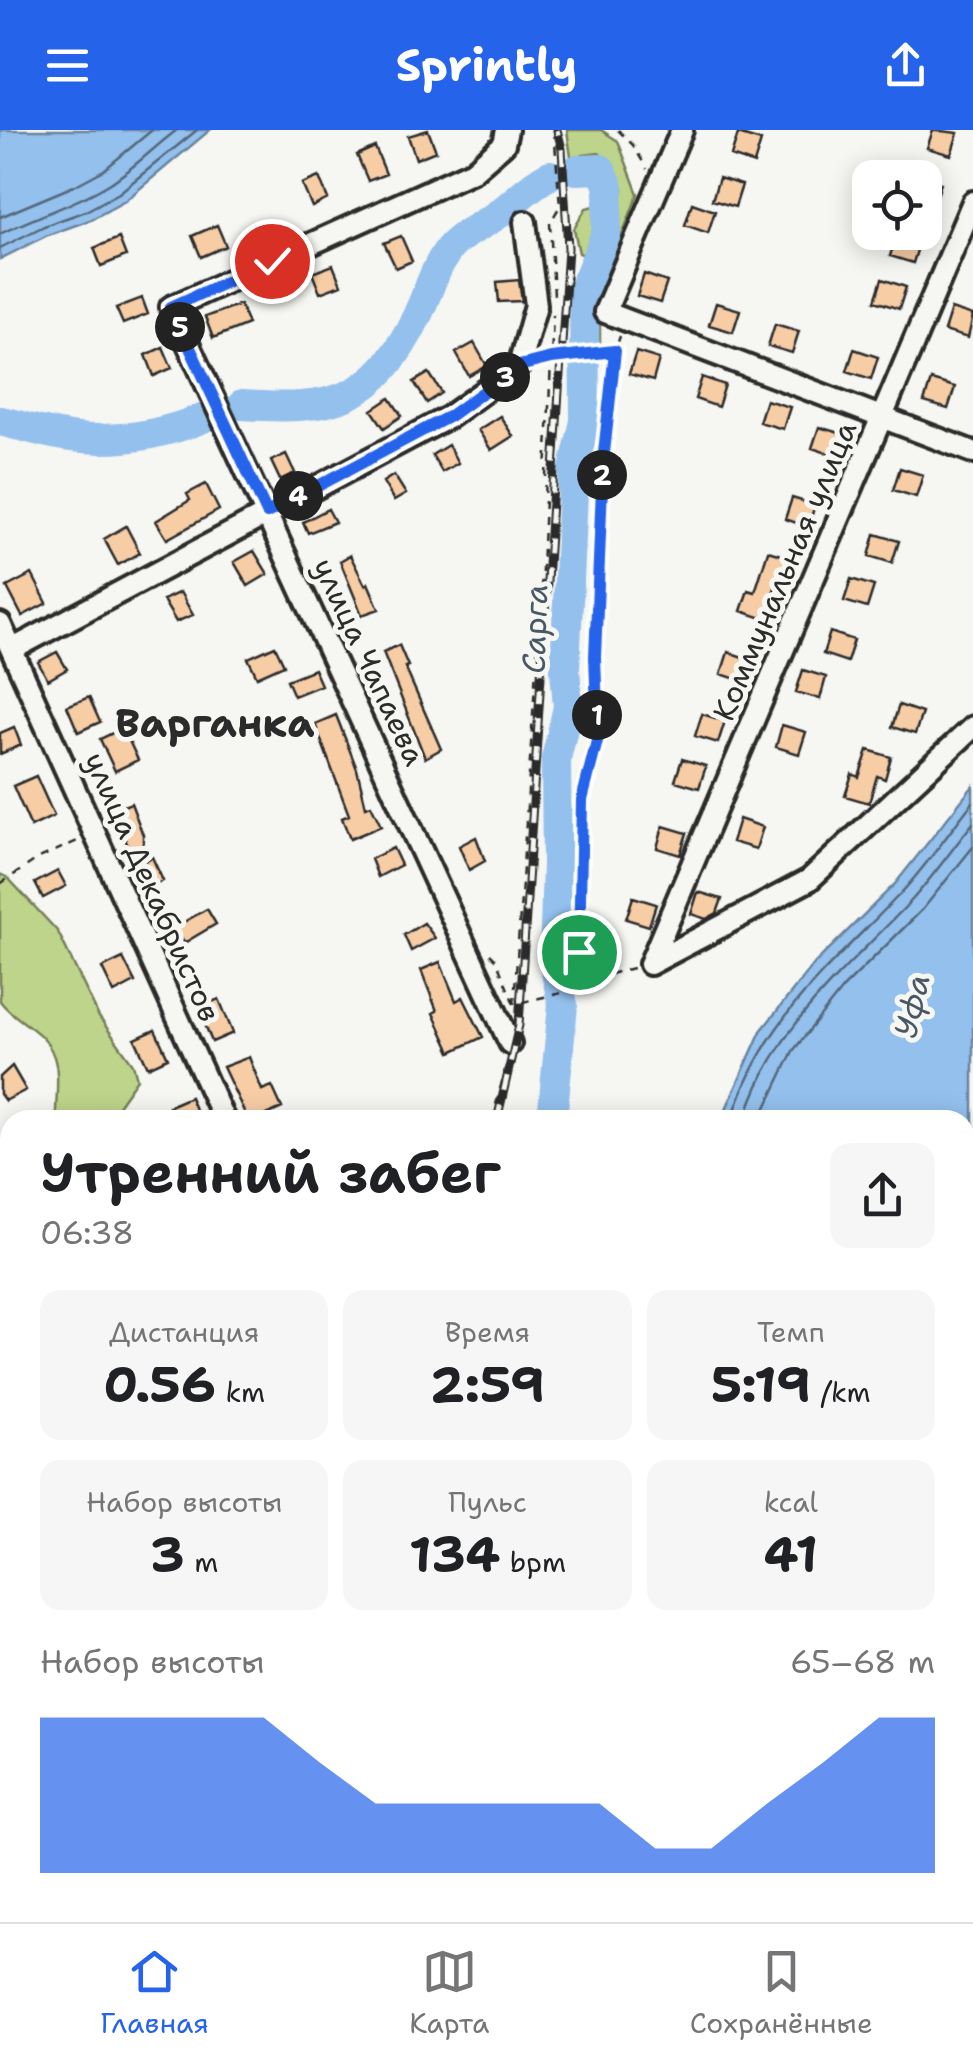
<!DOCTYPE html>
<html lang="ru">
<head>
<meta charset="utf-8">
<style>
	body { margin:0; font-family:"Shantell Sans",sans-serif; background:#f6f6f6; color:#202124; height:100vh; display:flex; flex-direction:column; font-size:38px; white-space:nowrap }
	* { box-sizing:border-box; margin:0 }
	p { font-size:32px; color:#757577 }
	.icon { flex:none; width:55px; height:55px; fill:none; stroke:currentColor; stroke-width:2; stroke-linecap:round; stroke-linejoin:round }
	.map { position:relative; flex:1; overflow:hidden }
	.drawer { position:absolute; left:0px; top:980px; width:975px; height:812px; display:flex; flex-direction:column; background:#fff; border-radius:30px 30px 0 0; box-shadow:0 5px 25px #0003 }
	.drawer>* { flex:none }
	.buttons { position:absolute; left:852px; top:30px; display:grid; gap:20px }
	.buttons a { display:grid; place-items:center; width:90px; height:90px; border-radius:20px; background:#fff; box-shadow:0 5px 25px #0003; font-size:50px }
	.pin { position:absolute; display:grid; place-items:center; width:85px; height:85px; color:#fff; margin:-42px; border:5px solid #fff; border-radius:50%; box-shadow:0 2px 10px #0007 }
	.km { position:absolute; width:50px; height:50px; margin:-25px; border-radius:50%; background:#222; color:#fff; font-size:28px; line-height:50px; text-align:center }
	.round { display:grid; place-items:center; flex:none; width:105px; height:105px; border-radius:20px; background:#f6f6f6 }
	.headline { display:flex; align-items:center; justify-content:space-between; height:170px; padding:0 40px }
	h1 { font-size:55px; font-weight:700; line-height:75px }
	.metrics { display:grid; grid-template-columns:repeat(3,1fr); gap:15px; height:170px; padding:10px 40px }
	.metrics div { display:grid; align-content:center; border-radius:20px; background:#f6f6f6; text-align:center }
	.metrics b { font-size:50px; font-weight:700 }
	.metrics small { font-size:28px; font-weight:400 }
	.metrics p { font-size:28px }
	.chart { height:280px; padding:20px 40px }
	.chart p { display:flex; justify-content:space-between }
	.chart svg { width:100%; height:180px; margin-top:10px; fill:#2563eb; opacity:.7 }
	header { display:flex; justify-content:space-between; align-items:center; height:130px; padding:0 40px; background:#2563eb; color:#fff; font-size:45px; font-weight:700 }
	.tab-bar { display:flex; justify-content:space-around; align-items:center; height:140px; border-top:2px solid #e0e0e0; background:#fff; font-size:28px; color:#757577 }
	.tab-bar a { display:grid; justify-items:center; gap:5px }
	.tab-bar .active { color:#2563eb }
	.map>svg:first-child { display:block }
	.green { fill:#bed48a; stroke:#74805a; stroke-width:2.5 }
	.water { fill:#93c0ed; stroke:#69849f; stroke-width:2.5 }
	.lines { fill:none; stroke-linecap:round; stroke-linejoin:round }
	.shore { stroke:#556779; stroke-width:2.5 }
	.river { stroke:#93c0ed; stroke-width:30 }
	.building { fill:#f7cda6; stroke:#2b2b2b; stroke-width:2.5 }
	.minor-casing { stroke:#2b2b2b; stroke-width:28 }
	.path { stroke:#2b2b2b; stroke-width:2.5; stroke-dasharray:8 8; stroke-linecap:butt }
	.minor { stroke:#f6f6f2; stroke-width:20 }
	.rail-casing { stroke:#2b2b2b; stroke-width:9 }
	.rail { stroke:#f6f6f2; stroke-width:5; stroke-dasharray:15; stroke-linecap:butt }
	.route-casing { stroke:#fff; stroke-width:20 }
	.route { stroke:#2563eb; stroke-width:12 }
	.labels { text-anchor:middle; stroke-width:10; stroke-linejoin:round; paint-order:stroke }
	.street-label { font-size:30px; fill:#2b2b2b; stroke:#f6f6f2 }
	.water-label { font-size:32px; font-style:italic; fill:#4a5865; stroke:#f6f6f2 }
	.district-label { font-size:40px; font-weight:bold; fill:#2b2b2b; stroke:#f6f6f2 }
</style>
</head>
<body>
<header><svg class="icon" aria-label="menu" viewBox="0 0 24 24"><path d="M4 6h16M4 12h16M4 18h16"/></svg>Sprintly<svg class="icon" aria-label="share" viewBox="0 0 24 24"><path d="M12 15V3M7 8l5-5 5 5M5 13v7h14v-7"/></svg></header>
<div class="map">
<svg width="973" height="1792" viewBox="0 0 973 1792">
	<rect width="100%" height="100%" fill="#f6f6f2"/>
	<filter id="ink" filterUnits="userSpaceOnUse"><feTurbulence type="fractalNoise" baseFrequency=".01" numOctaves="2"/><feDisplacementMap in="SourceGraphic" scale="20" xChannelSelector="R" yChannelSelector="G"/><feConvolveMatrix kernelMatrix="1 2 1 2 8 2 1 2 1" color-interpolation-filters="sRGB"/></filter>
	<g filter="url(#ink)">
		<path class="green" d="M567,0H601L618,11L638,64L600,162V213L583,219L576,214L585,197L579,182L580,166C591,156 600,144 596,129L579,123L574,99L586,78L599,75L602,70L600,45L608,48L615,68H620L623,59L607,30L599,23L583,25L578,29L571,27Z
			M0,744L8,748L58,802L99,887L133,934L137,949L113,983V990H56C55,961 65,931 42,907C28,893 12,887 0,871Z
			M973,1304V1669L965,1682V1311Z
			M745,1783V1782L907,1783L901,1792H745Z"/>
		<path class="water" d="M0,0H210L125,71L90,90L48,105L0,129Z
			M973,656V1277L965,1283V990H721L761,901L815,833L895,754Z
			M445,1783V1782L709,1783V1792H446Z"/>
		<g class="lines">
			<path class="shore" d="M0,87L74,56L104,40L152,0
				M0,104C36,86 75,75 109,54C133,39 154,17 177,0
				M0,118L44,96L86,81L119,63L197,0
				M732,990C761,891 833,834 901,763C927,735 949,702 973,672
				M745,990C773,897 847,839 911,771C933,747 952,719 973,693
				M760,990L793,921L843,858L923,779L973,717"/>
			<path class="river" d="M242,275C332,281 375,273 417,186C427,166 433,142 446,123C457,105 485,95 501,82C518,69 530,55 550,45
				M0,291C23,296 47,304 70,307C116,313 161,305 203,288
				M552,990L563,875L554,833L557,734L556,629L568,577L565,539L574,339L585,291L584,158L606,104L609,57L601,39L576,40"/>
		</g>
		<path class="building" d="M428,0L436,21L416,29L408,6Z
			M933,0L958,3L951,25L927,18Z
			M738,4L761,11L754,34L731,26Z
			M375,17L386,44L368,51L357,25Z
			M319,47L328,69L312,77L302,54Z
			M719,48L742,55L735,77L712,70Z
			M925,48L941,53L928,95L925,94Z
			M692,73L715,81L708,103L685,95Z
			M217,95L226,116L201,127L192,106Z
			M897,104L920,111L913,133L890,126Z
			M401,106L412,131L396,138L384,113Z
			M119,108L126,126L101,136L94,118Z
			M333,135L341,155L320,163L312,143Z
			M644,144L667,152L660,173L637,166Z
			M882,149L906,157L899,179L875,171Z
			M519,150L522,171L499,172L497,152Z
			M142,168L148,184L123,194L116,178Z
			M716,173L740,180L733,202L709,195Z
			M240,174L248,194L213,208L205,187Z
			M951,179L973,186L968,208L944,201Z
			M775,194L799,201L792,223L768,216Z
			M474,213L487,236L469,246L456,223Z
			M163,217L172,238L154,246L146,225Z
			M854,219L878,227L871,249L847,241Z
			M636,222L659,229L653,251L629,244Z
			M429,243L442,263L427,273L414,252Z
			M702,247L725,255L718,277L695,269Z
			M931,250L955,257L948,279L924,272Z
			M390,268L402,286L384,298L372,280Z
			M766,270L790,277L783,299L759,292Z
			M500,286L513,306L491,320L478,300Z
			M819,297L843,304L836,326L812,318Z
			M448,315L458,333L442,342L432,325Z
			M286,324L295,343L280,350L271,331Z
			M900,338L923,345L916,367L893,360Z
			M394,345L406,364L394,371L383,352Z
			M206,354L219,380L167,409L156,391L190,370L187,364Z
			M792,368L815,375L808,397L785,389Z
			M328,379L335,392L308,403L303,392Z
			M126,396L140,423L118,435L104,409Z
			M875,404L899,411L892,433L869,426Z
			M254,421L268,444L248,456L234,432Z
			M768,421L791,428L784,450L778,448L765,489L741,481L748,460L755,462Z
			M350,425L365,455L368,453L379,479L362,485L340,431Z
			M32,444L47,473L22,486L7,457Z
			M851,449L874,456L867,478L844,471Z
			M180,462L193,485L176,492L163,470Z
			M830,502L854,510L847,532L823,524Z
			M399,515L408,536L405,537L441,619L425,628L383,522Z
			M275,516L284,535L257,547L248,528Z
			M57,522L67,539L48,550L38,532Z
			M728,522L752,530L745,552L721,544Z
			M314,539L321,555L294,566L287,550Z
			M803,540L826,547L820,569L796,562Z
			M89,567L100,592L78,602L67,576Z
			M899,575L922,583L915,604L892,597Z
			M702,584L725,591L718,613L695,606Z
			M336,585L357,639L366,677L371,675L381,696L350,709L342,688L349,685L315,594Z
			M782,595L806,602L799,624L776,617Z
			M14,597L21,615L0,624V603Z
			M123,598L138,630L115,641L100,609Z
			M868,620L891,627L885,649L877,646L869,673L845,666L852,644L859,647Z
			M682,629L706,636L699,658L675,651Z
			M36,646L54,686L31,697L13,656Z
			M131,673L143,705V732L152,727L163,751L146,759L113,680Z
			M739,689L763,697L756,719L732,712Z
			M663,696L687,703L680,725L657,718Z
			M476,707L485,731L469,740L459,716Z
			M393,718L401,735L378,747L371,729Z
			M58,741L66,756L43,768L35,753Z
			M698,762L722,769L717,783L706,789L691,784Z
			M633,767L656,774L649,796L626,789Z
			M207,779L216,794L184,813L175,797Z
			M424,793L435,808L411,821L404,805Z
			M123,828L135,852L114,863L102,838Z
			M440,832L456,871L463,867L483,907L451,922L433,883L437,881L421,840Z
			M219,869L233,903L212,912L198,877Z
			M155,900L168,928L148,937L135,909Z
			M249,927L262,960L272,956L282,978L255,990H248L223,937Z
			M12,936L26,960L5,971L0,964V947Z
			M190,967L198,987L175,990L169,976Z"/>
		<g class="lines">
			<g class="minor-casing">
				<path id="minor" d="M507,0L504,14L473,41L171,177L510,913
					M682,0L605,182L973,322
					M0,494L224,990
					M13,519L449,287L519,236L536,175L525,92
					M650,834L973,72
					M650,834L809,750L973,597
					M0,1309L10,1331
					M0,1400L10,1395
					M0,1620L10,1640
					M79,1782L83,1792
					M235,1782L240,1792"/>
			</g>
			<path class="path" d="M554,0L560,76L550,93L554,166
				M618,0L633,15L647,39
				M620,206L615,221L603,332L595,527L598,607L583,670L579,822L587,850L633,838
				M540,230L615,221
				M0,754L39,728L80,710
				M490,824L496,830L514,874L570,861L585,851
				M514,874L541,462L553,184
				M492,990L507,932
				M367,1782L368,1792
				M409,1782L410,1792"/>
			<use href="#minor" class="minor"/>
			<g class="rail-casing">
				<path id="rail" d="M497,990L519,895L568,118L562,19L557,0
					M405,1782L407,1792"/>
			</g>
			<use href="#rail" class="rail"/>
		</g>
	</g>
	<g class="lines" filter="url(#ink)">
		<g class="route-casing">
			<path id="route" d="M272,131L171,177L267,383L450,286L519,236L551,228L615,221L603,332L595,527L598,607L582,670L579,822"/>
		</g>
		<use href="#route" class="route"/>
	</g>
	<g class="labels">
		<g class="street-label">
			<text transform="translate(785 441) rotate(-67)" y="10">Коммунальная улица</text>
			<text transform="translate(369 532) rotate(65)" y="10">улица Чапаева</text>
			<text transform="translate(152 757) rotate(66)" y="10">улица Декабристов</text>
		</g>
		<g class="water-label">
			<text transform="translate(535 499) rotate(-88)" y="11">Сарга</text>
			<text transform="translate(912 876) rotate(-77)" y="11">Уфа</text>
		</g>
		<g class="district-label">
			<text x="215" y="607">Варганка</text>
		</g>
	</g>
</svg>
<div class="buttons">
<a><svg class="icon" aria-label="locate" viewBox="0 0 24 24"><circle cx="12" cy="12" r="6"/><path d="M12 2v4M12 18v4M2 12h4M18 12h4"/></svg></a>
</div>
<div class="pin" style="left:579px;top:822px;background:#1e9e55"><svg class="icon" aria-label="arrive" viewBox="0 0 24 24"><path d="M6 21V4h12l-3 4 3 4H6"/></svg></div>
<div class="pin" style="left:272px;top:131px;background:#d93025"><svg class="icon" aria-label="check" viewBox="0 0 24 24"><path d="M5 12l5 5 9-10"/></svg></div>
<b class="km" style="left:597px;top:585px">1</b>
<b class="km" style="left:602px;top:345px">2</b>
<b class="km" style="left:505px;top:247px">3</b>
<b class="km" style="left:298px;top:366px">4</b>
<b class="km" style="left:180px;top:197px">5</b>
<section class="drawer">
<div class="headline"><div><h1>Утренний забег</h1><p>06:38</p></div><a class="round"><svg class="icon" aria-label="share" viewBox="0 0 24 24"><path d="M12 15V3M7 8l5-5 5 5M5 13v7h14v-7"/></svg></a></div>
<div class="metrics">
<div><p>Дистанция</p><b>0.56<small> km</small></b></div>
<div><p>Время</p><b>2:59</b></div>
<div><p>Темп</p><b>5:19<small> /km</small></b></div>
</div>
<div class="metrics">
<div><p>Набор высоты</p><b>3<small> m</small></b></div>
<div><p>Пульс</p><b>134<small> bpm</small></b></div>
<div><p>kcal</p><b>41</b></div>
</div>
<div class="chart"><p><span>Набор высоты</span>65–68 m</p>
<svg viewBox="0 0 160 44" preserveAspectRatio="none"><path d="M0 44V6L10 6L20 6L30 6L40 6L50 17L60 27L70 27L80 27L90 27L100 27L110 38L120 38L130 27L140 17L150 6L160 6V44z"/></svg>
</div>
</section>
</div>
<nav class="tab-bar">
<a class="active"><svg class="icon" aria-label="home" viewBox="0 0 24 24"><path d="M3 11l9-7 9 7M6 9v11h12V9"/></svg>Главная</a>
<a><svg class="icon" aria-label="map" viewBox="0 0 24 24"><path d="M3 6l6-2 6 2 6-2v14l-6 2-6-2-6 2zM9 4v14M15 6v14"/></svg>Карта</a>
<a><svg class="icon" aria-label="saved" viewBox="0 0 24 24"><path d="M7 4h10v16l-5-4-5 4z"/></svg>Сохранённые</a>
</nav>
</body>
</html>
